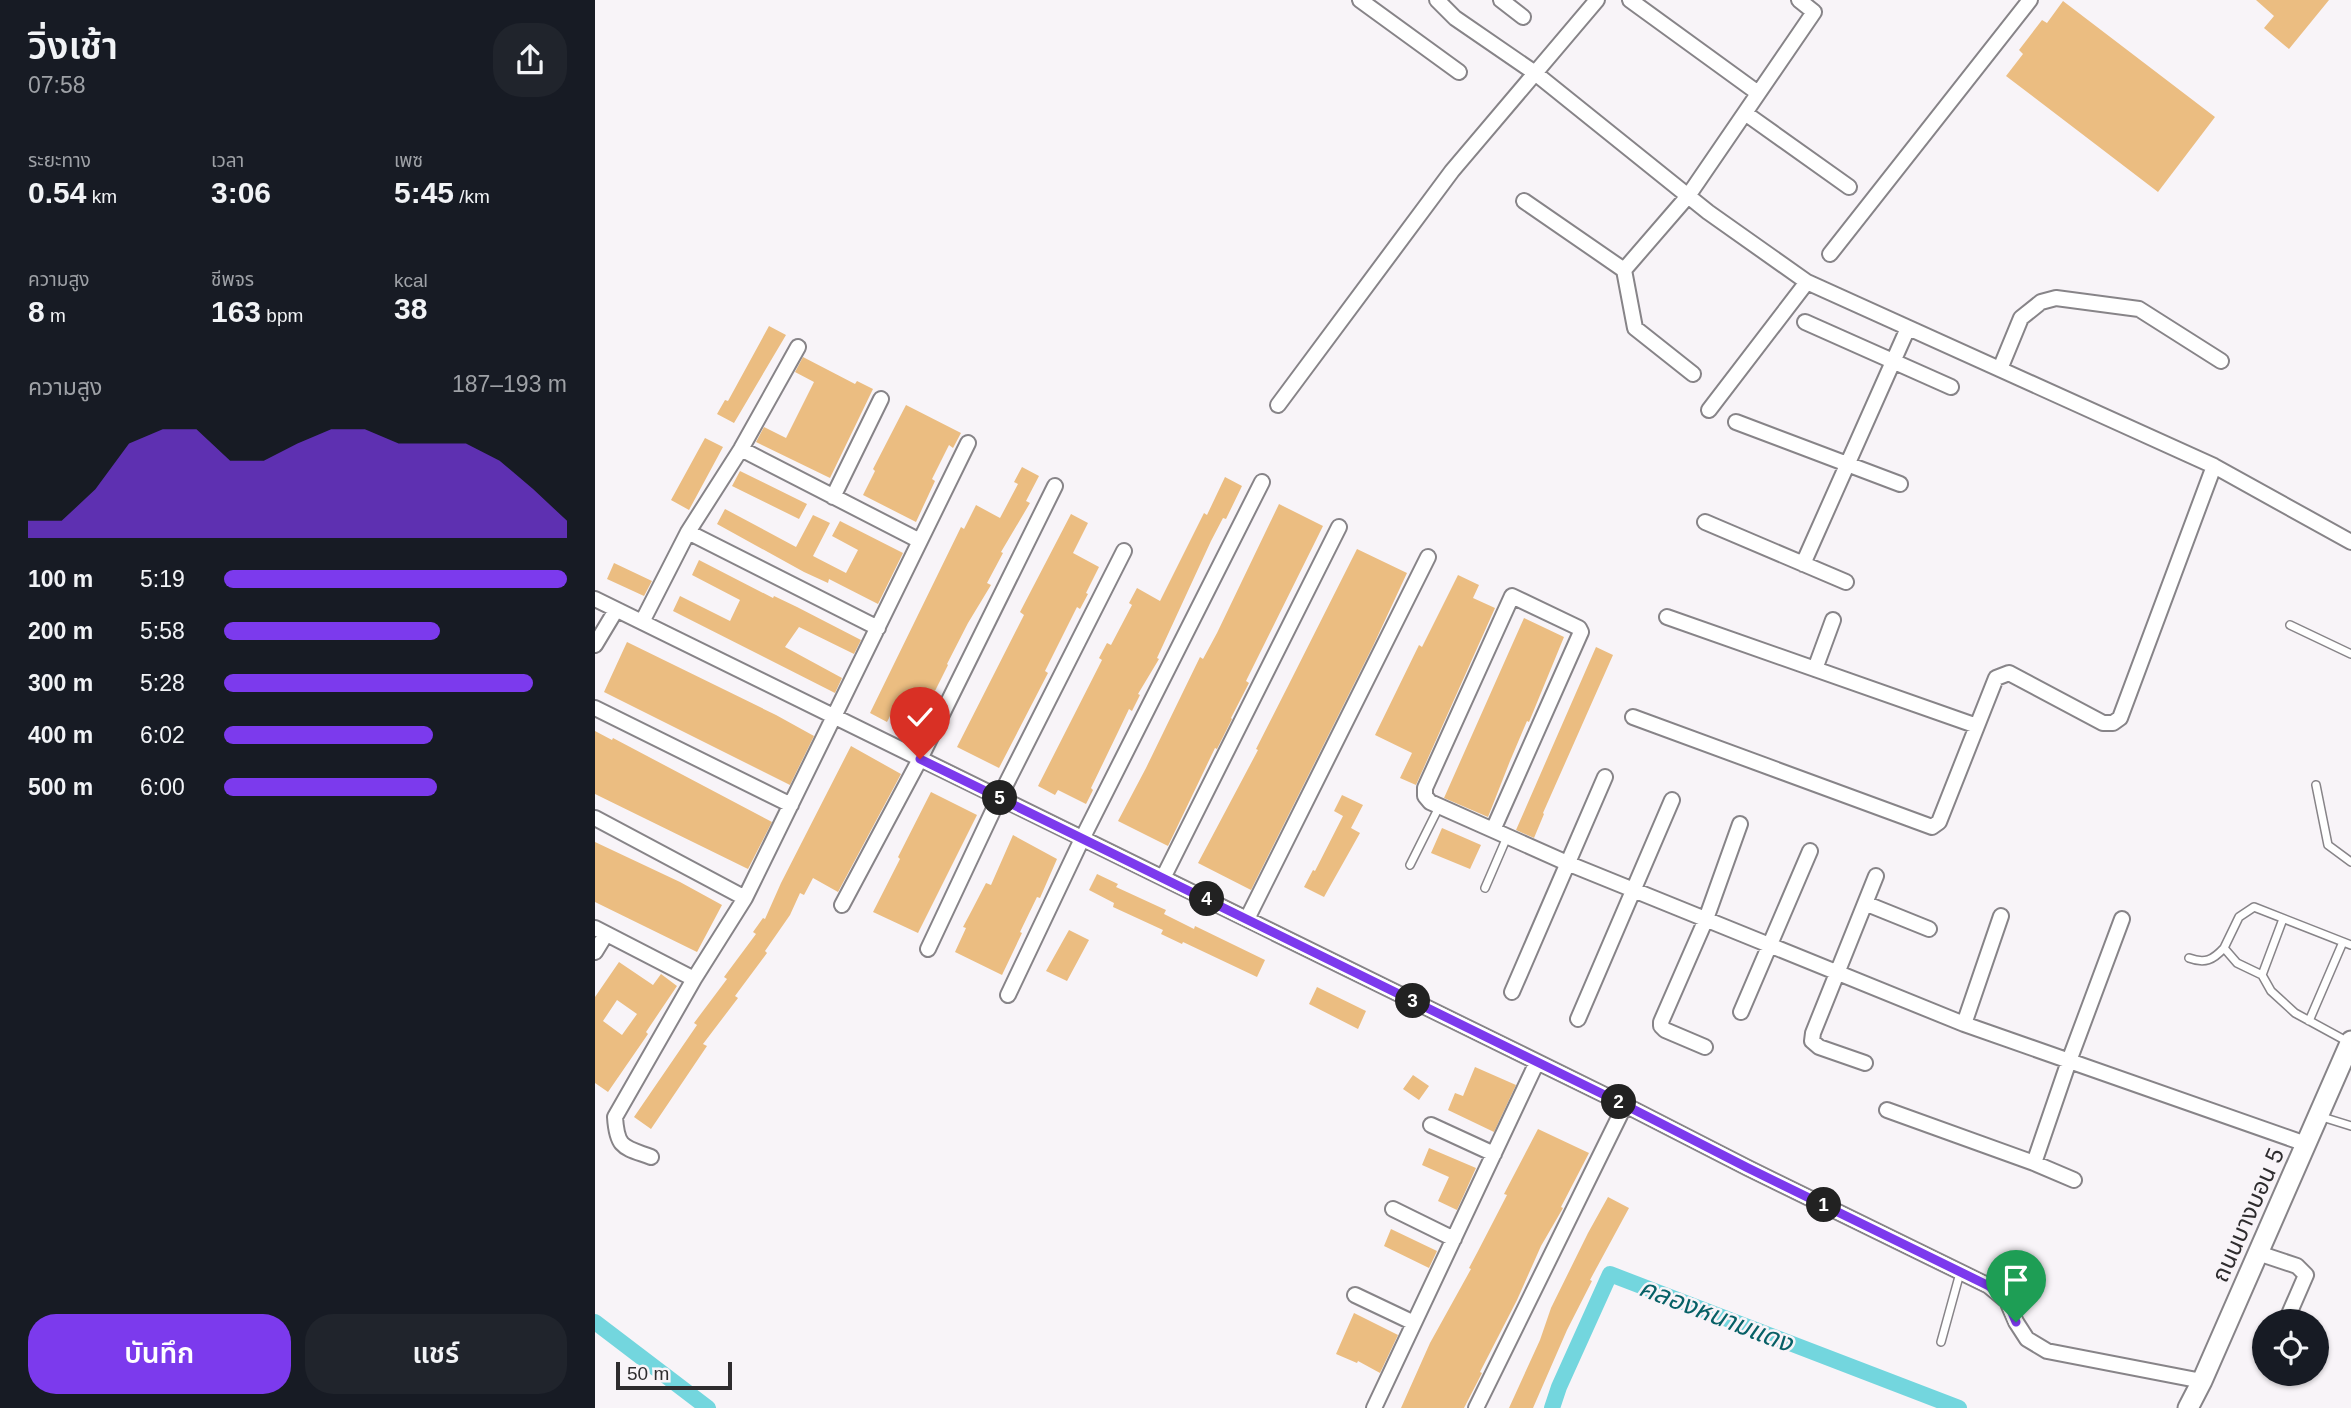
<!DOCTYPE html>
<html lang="th">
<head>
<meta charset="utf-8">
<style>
	body { margin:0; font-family:Arial,"Noto Sans Thai",sans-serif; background:#20242c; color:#f1f3f6; height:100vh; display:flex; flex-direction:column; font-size:26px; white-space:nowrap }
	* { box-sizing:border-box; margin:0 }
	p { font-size:23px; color:#9ea1a6 }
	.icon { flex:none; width:38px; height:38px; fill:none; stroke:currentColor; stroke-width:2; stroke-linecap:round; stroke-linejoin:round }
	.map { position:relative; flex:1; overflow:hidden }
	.details { display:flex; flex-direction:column; background:#171b24; width:595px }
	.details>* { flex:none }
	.buttons { position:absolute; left:1657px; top:1309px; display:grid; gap:14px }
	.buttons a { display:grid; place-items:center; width:77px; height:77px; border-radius:50%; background:#171b24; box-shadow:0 2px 5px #0004; font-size:35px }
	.scale { position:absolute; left:21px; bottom:18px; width:116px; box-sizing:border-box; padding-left:7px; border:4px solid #2e2c2e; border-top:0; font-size:19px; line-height:24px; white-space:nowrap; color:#2e2c2e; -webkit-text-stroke:5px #f8f4f8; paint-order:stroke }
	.pin { position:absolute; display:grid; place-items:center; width:60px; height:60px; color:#fff; margin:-72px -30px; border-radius:50% 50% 50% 0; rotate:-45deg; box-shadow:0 0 7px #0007 }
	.pin .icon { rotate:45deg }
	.km { position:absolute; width:35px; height:35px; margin:-18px; border-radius:50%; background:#222; color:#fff; font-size:19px; line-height:35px; text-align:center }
	.round { display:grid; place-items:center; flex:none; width:74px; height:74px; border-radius:28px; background:#20242c }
	.summary { display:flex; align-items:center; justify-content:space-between; height:119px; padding:0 28px }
	h1 { font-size:38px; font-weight:600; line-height:52px }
	.figures { display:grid; grid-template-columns:repeat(3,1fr); gap:10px; height:119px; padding:7px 28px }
	.figures div { display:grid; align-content:center }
	.figures b { font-size:30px; font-weight:600 }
	.figures small { font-size:19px; font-weight:400 }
	.figures p { font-size:19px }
	.chart { height:196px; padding:14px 28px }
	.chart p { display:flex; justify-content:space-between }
	.chart svg { width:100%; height:126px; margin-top:7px; fill:#7c3aed; opacity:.7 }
	.button { display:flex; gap:14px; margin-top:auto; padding:14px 28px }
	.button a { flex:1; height:80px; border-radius:28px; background:#7c3aed; color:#fff; font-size:28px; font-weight:600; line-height:80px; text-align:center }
	.button a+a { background:#20242c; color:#f1f3f6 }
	ul { padding:0 28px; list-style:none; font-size:23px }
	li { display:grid; grid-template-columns:112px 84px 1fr; align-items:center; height:52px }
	li i { height:18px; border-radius:9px; background:#7c3aed }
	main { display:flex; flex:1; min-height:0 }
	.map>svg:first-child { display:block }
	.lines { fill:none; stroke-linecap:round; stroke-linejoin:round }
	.canal { stroke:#73d6de; stroke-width:16 }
	.building { fill:#ebbd81; fill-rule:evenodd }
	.lane-casing { stroke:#878488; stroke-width:10 }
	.street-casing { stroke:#878488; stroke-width:18 }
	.secondary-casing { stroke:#878488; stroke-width:23 }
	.lane { stroke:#fff; stroke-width:7 }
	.street { stroke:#fff; stroke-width:14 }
	.secondary { stroke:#fff; stroke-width:19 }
	.route-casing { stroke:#fff; stroke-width:14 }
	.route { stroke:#7c3aed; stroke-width:9 }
	.labels { text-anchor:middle; stroke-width:5; stroke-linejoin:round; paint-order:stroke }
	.street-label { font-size:24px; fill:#2e2c2e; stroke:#f8f4f8 }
	.water-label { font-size:26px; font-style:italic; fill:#076066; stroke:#f8f4f8 }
</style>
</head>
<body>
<main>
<section class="details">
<div class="summary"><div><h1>วิ่งเช้า</h1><p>07:58</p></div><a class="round"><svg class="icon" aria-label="share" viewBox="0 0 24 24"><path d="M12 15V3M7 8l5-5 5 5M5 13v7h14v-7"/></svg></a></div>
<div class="figures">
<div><p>ระยะทาง</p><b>0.54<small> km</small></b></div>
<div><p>เวลา</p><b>3:06</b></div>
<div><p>เพซ</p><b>5:45<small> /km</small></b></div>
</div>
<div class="figures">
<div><p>ความสูง</p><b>8<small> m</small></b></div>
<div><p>ชีพจร</p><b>163<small> bpm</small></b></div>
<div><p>kcal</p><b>38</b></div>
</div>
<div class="chart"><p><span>ความสูง</span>187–193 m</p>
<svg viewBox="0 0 160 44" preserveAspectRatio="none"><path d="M0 44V38L10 38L20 27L30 11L40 6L50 6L60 17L70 17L80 11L90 6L100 6L110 11L120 11L130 11L140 17L150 27L160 38V44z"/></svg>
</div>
<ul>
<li><b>100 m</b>5:19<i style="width:100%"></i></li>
<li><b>200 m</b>5:58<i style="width:63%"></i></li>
<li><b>300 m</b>5:28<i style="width:90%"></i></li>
<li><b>400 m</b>6:02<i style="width:61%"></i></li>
<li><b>500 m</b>6:00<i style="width:62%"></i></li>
</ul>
<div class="button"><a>บันทึก</a><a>แชร์</a></div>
</section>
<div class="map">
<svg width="1756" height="1408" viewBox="0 0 1756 1408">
	<rect width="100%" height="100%" fill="#f8f4f8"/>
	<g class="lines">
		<path class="canal" d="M0,1322L113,1408
			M957,1408L964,1387L1015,1274L1364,1408"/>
	</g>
	<path class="building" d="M1661,0H1734L1694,49L1669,28L1679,16Z
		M1468,1L1620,117L1563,192L1411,76L1428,54L1424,50L1447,20L1452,23Z
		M174,326L191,335L139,423L122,414L130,400L133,401Z
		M208,357L260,384L262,381L278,389L235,478L161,442L169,427L191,438L219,382L200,372Z
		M311,405L366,433L358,448L354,445L337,479L340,481L321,522L268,495L280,471L278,469Z
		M110,438L128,447L94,510L76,500Z
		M427,467L444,476L431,501L435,503L406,552L408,553L392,583L396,585L373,623L352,664L353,665L340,691L342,692L321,730L295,716L292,722L275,713L366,527L369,529L381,505L405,518L423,484L419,482Z
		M145,471L212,504L204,519L137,486Z
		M630,477L647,486L631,519L628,518L616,541L562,658L564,659L543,694L545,695L537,711L534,709L524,730L496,788L498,790L491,804L463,790L460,795L443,786L507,660L504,658L512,643L516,645L537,605L534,603L542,588L565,601L609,513L612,515Z
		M684,504L728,526L651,681L654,683L636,718L637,719L622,749L620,748L573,846L523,821L551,768L605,657L608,659L622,633Z
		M130,509L201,547L218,515L235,523L218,556L251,573L263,550L237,536L245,521L308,553L283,604L234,579L233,583L209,572L122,524Z
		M476,514L493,523L478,553L504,567L491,593L493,594L485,609L482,607L450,671L453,673L404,768L362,747L429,615L425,612Z
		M762,549L812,573L778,646L656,890L603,863L663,750L661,749L692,688Z
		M104,560L178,598L179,596L202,607L266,640L259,654L204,627L190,647L247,678L240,693L78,611L85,596L135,621L145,600L97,575Z
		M19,563L57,581L49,596L12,579Z
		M863,575L884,585L878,598L900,608L821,785L805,778L817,753L780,735L824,645L827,647Z
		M929,618L969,637L934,722L932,721L915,761L893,817L849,798Z
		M32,642L181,715L219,736L195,785L9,692Z
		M1001,647L1018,655L948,813L949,814L939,838L921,830Z
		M0,731L17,740L18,738L177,822L153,869L0,794Z
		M256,746L306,774L243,892L218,878L209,895L205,893L195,915L170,951L172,953L140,996L143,998L108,1044L112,1046L56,1129L39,1117L102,1025L99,1023L132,979L129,977L161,934L158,932L168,918L170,919L186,883Z
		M336,792L382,815L323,933L278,912L305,859L303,857Z
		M747,795L768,805L756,828L765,833L729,897L709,887L718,870L720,871L748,816L739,811Z
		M847,828L886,845L875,869L836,853Z
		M418,835L462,859L445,898L442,897L425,932L427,933L407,975L360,952L371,928L368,927L377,910L391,883L396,885Z
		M0,842L85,882L127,905L102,952L0,902Z
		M502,874L523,884L521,887L571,910L569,914L599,929L600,926L670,960L662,977L588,942L587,944L566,934L568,930L518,907L519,903L494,890Z
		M474,930L494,940L472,981L451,971Z
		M24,962L58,985L66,974L82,986L51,1032L53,1034L13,1092L0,1083V997ZM22,1000L42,1014L27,1035L8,1021Z
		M722,987L771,1011L763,1029L714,1004Z
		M880,1067L921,1085L899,1132L853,1110L860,1093L868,1096Z
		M818,1075L834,1086L824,1100L808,1089Z
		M943,1129L994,1153L966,1207L968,1208L946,1246L922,1300L885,1372L887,1373L869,1408H806L835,1343L876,1269L874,1268L882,1253L912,1195L909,1194Z
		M834,1148L881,1168L862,1210L843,1201L854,1177L827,1165Z
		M1013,1197L1034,1208L995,1280L997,1281L972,1330L938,1408H914L945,1340L956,1308L993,1233Z
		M796,1229L842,1251L834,1268L789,1246Z
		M759,1313L803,1335L785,1373L763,1361L762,1363L741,1354Z"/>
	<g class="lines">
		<g class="lane-casing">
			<path id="lane" d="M1695,625L1756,654
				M1721,785L1733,845L1756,862
				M815,865L844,807
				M890,888L912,837
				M1594,958C1610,964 1618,960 1629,948
				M1667,975L1688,919
				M1714,1021L1748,942
				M1755,1043L1700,1013L1676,991L1667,975L1642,963L1629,948L1644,917L1659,907L1756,945
				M1724,1116L1756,1126
				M1346,1342L1365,1273"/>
		</g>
		<g class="street-casing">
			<path id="street" d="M765,0L864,72
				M842,0L860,18L940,73L1113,212L1212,282L1619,466
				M906,0L928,17
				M1035,0L1163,93
				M1150,113L1254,187
				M929,201L1029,270
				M1235,254L1435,0
				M1210,322L1356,387
				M1405,369L1426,318L1446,302L1461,298L1544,309L1626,361
				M1098,374L1040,328L1029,270L1093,196L1219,12L1204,0
				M683,405L857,171L1002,0
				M1114,410L1212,282
				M1141,422L1305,484
				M146,449L325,541
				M238,497L286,399
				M1110,522L1251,582
				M93,532L283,628
				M1208,564L1313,328
				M0,599L1030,1105L1153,1168L1394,1286L1412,1301L1421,1322L1432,1339L1452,1351L1607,1381
				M1072,617L1382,726
				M47,622L93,532L146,449L203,347
				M0,645L21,610
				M1220,669L1238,620
				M0,708L196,805
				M1038,717L1337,827L1344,822L1401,678L1414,673L1508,723H1518L1525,718L1619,466L1756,542
				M0,818L150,898
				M898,830L986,632L984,628L917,596L830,788V796L835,802L972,863L1369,1024L1711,1144
				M568,878L744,527
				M1272,904L1334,929
				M247,905L325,759L460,486
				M652,919L833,557
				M0,928L99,979
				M333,949L404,798L529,551
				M0,952L11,934
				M917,992L1010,777
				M413,995L487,839L667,482
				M1146,1012L1215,851
				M983,1019L1077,800
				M1369,1024L1406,916
				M1110,1047L1070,1030L1066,1026V1022L1111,919L1145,824
				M1270,1063L1224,1047L1217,1041L1218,1033L1281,876
				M1292,1110L1439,1163L1474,1061L1527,919
				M836,1125L899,1154
				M56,1157C29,1147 22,1149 20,1117L99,979L150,898L373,443
				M1439,1163L1479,1180
				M798,1209L859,1239
				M1663,1253L1702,1266L1711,1275L1691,1321
				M760,1295L819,1323
				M779,1408L942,1062
				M881,1408L1030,1105"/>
		</g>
		<g class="secondary-casing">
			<path id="secondary" d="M1593,1408L1607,1381L1756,1041"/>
		</g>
		<use href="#lane" class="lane"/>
		<use href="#street" class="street"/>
		<use href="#secondary" class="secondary"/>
	</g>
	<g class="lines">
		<g class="route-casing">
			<path id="route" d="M325,759L1030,1105L1153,1168L1394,1286L1412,1301L1421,1322"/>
		</g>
		<use href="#route" class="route"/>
	</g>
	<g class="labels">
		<g class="street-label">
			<text transform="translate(1653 1215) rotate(-66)" y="8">ถนนบางบอน 5</text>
		</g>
		<g class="water-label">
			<text transform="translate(1121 1315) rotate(21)" y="9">คลองหนามแดง</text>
		</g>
	</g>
</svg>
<div class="buttons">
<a><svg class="icon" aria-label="locate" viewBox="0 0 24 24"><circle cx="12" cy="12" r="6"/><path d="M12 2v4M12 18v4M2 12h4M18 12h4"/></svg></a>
</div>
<div class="scale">50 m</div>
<div class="pin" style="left:1421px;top:1322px;background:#1e9e55"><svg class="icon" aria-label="arrive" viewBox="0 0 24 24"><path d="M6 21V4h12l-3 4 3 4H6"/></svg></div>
<div class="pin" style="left:325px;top:759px;background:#d93025"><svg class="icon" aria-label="check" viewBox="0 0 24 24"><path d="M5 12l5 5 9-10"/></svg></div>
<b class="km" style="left:1229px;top:1205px">1</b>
<b class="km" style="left:1024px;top:1102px">2</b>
<b class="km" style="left:818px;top:1001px">3</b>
<b class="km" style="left:612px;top:899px">4</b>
<b class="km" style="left:405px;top:798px">5</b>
</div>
</main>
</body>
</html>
